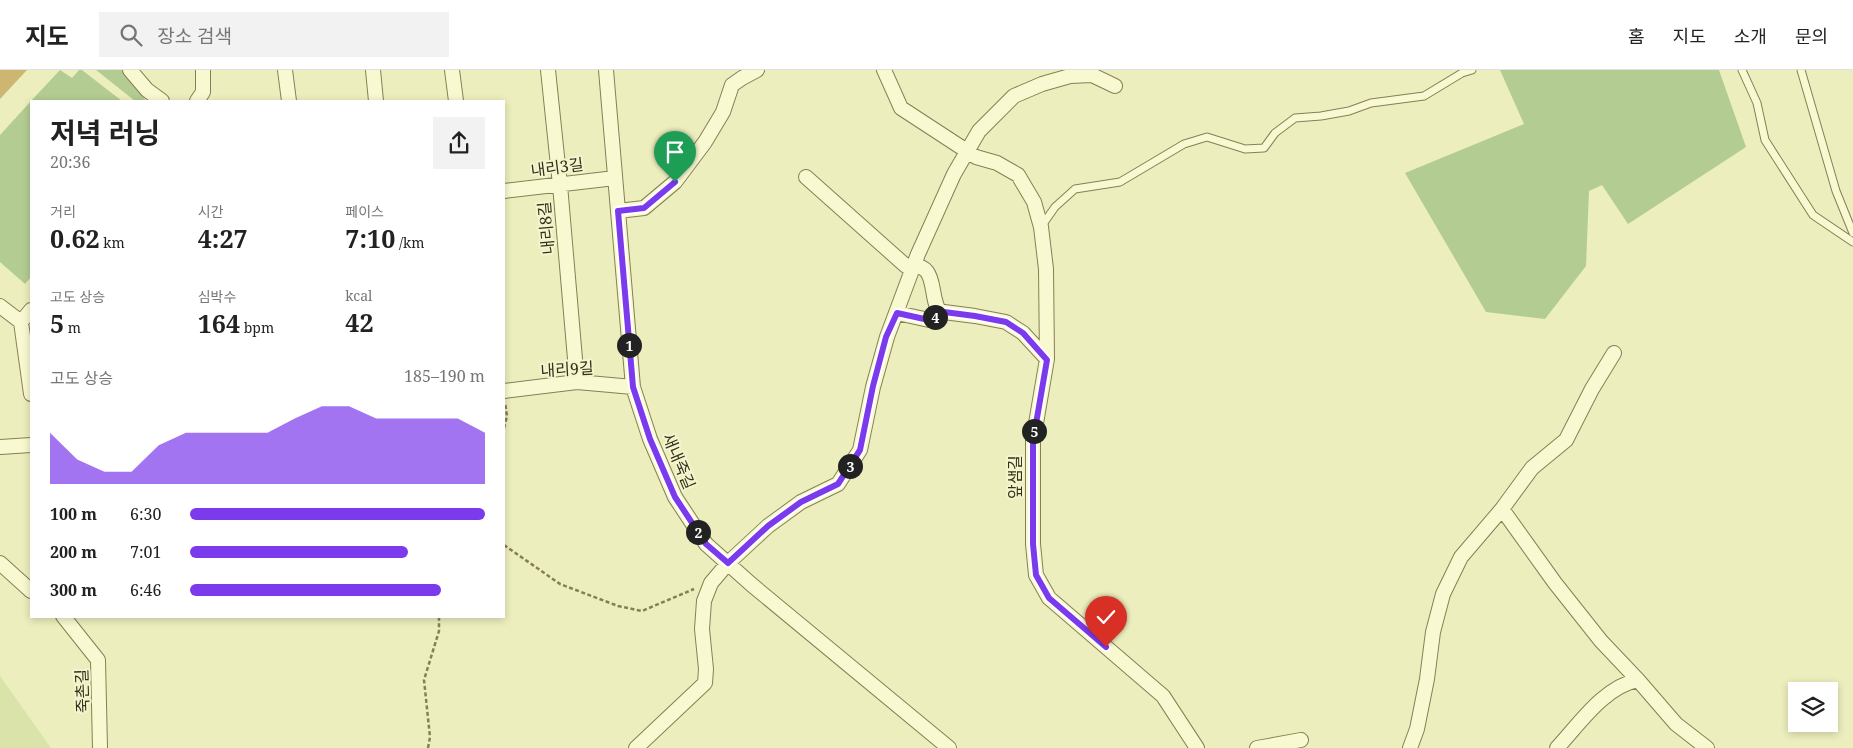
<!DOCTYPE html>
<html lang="ko">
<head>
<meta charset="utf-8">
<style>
	body { margin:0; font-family:"Noto Serif","Noto Sans KR",serif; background:#f2f2f2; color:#222; height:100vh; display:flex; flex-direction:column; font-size:19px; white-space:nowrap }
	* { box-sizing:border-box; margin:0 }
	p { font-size:16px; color:#767676 }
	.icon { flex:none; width:28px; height:28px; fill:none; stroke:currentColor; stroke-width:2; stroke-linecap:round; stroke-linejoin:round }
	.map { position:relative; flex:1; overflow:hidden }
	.sheet { position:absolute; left:30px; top:30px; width:475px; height:518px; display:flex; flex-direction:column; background:#fff; border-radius:0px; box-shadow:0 2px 8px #0003 }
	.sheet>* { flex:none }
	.tools { position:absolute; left:1788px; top:612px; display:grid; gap:10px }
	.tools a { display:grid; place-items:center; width:50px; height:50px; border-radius:0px; background:#fff; box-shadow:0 2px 8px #0003; font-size:25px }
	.pin { position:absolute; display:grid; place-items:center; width:42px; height:42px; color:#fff; margin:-51px -21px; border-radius:50% 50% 50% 0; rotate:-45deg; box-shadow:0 0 5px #0007 }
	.pin .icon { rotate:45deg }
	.km { position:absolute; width:25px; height:25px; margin:-12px; border-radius:50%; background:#222; color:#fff; font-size:14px; line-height:25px; text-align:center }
	.round { display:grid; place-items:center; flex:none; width:52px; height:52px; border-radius:0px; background:#f2f2f2 }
	.head { display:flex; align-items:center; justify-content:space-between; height:85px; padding:0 20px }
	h1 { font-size:28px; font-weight:700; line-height:38px }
	.metrics { display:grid; grid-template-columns:repeat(3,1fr); gap:8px; height:85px; padding:5px 20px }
	.metrics div { display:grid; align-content:center }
	.metrics b { font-size:25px; font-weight:700 }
	.metrics small { font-size:14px; font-weight:400 }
	.metrics p { font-size:14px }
	.chart { height:140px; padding:10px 20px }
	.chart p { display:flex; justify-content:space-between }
	.chart svg { width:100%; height:90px; margin-top:5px; fill:#7c3aed; opacity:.7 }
	ul { padding:0 20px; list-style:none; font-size:16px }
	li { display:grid; grid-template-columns:80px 60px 1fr; align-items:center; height:38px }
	li i { height:12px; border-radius:6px; background:#7c3aed }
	header { display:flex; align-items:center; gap:30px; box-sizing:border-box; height:70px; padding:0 25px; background:#fff; border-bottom:1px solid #e0e0e0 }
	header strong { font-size:24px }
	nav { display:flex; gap:28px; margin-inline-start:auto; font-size:18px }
	.search { width:350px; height:45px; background:#f2f2f2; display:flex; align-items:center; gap:12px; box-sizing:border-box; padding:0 18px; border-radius:0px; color:#767676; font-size:19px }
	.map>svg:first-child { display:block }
	.farmland { fill:#dae4aa }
	.green { fill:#b2cc91 }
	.building { fill:#cdb672 }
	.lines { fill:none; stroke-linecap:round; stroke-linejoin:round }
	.service-casing { stroke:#867f56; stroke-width:9 }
	.minor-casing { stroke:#867f56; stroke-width:16 }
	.path { stroke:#867f56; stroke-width:2.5; stroke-dasharray:4 2.5; stroke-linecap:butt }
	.service { stroke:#f8f9d0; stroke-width:7 }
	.minor { stroke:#f8f9d0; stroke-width:14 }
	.route-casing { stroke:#fff; stroke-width:10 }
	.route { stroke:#7c3aed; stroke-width:6 }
	.labels { text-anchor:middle; stroke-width:4; stroke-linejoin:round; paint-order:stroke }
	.street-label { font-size:16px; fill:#35301b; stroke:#f4f5cd }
</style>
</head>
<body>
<header>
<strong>지도</strong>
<div class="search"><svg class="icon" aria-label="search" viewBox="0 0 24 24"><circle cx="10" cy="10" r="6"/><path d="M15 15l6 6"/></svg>장소 검색</div>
<nav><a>홈</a><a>지도</a><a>소개</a><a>문의</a></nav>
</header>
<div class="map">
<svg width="1853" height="678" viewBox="0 0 1853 678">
	<rect width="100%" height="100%" fill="#edeebd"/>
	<path class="farmland" d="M0,606L51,678H0Z"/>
	<path class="green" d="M60,0L72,8L79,0H82L122,31H31Z
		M96,0H124L146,31H135Z
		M1500,0H1719L1746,77L1628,154L1602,115L1589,121L1586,196L1545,249L1486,242L1405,103L1524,54Z
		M31,31V207L25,214L0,192V65Z"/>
	<path class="building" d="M0,0H27L0,29Z"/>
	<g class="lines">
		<g class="service-casing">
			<path id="service" d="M1742,0L1757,33L1765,70L1813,145L1853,172
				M1801,0L1836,121L1853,163
				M1041,157L1055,137L1075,119L1120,112L1184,74L1207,67L1245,79L1264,78L1275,63L1295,48L1321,46L1349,41L1371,33L1424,26L1462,3L1472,0"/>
		</g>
		<g class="minor-casing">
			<path id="minor" d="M130,0L147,20L162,31
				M285,0L289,31
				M373,0L376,31
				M452,0L456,31
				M548,0L560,115L577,312
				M606,0L633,317L650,369L675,427L706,474L752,515L949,678
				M884,0L901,38L976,87L997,93L1018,105L1034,132L1041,157L1046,199L1047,289L1033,371V474L1036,505L1049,528L1163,626L1197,678
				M197,31L203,22V0
				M806,107L906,196C941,191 927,227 941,244
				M504,121L615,108
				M618,141L644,138L675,112L705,72L723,42L732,15L742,8L757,0
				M0,236L21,252L31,240
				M897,243L929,250L944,242L975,246L1006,252L1023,263L1047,289
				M21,252L31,324
				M504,321L577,312L633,317
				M0,377L31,375
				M1502,439L1555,513L1601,571L1638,610L1676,654L1707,678
				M0,493L31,521
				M63,546L98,590L100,678
				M636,678L705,613L706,599L702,559L704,531L711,513L728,493L768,456L801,432L838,414L860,380L873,317L887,267L918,184L954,104L979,61L1014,26L1042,14L1070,6L1092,5L1115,16
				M1257,678L1301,670
				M1410,678L1417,659L1427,609L1433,562L1443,524L1461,487L1502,439L1532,398L1566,370L1592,319L1614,283
				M1557,678C1580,653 1604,617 1638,610"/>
		</g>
		<path class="path" d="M504,358L507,346L505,333
			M504,475L560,514L618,536L642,541L694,519
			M428,678L430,667L424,610L439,561V546"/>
		<use href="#service" class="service"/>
		<use href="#minor" class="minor"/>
	</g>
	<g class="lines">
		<g class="route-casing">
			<path id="route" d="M675,112L644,138L618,141L633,317L650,369L675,427L706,474L728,493L768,456L801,432L838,414L860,380L873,316L886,267L897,243L929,250L944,242L975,246L1006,252L1023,263L1047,290L1033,371V474L1036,505L1049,528L1106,577"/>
		</g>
		<use href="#route" class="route"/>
	</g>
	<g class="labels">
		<g class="street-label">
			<text transform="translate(557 97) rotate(-7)" y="6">내리3길</text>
			<text transform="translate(546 158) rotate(-95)" y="6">내리8길</text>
			<text transform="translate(567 299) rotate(-3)" y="6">내리9길</text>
			<text transform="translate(679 391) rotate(67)" y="6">새내죽길</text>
			<text transform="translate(1015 407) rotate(-90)" y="6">앞샘길</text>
			<text transform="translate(82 621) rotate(-92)" y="6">죽촌길</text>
		</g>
	</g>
</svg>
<div class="tools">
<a><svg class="icon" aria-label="layers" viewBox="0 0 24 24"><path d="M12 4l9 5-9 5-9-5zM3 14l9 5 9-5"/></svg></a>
</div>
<div class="pin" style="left:675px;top:112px;background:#1e9e55"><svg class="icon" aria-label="arrive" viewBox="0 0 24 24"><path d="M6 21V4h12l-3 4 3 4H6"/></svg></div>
<div class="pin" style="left:1106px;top:577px;background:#d93025"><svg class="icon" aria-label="check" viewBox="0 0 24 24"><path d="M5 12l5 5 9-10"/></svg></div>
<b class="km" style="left:629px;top:275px">1</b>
<b class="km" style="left:698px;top:462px">2</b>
<b class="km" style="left:850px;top:396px">3</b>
<b class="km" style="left:935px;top:247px">4</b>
<b class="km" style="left:1034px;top:361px">5</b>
<section class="sheet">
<div class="head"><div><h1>저녁 러닝</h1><p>20:36</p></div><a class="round"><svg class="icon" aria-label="share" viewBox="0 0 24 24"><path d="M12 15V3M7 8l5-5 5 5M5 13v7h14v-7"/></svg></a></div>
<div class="metrics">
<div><p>거리</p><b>0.62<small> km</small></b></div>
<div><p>시간</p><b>4:27</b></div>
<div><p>페이스</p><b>7:10<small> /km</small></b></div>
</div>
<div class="metrics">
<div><p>고도 상승</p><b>5<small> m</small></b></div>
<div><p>심박수</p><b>164<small> bpm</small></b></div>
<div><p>kcal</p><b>42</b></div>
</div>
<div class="chart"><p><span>고도 상승</span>185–190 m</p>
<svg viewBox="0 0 160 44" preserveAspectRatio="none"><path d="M0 44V19L10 32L20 38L30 38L40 25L50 19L60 19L70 19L80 19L90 12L100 6L110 6L120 12L130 12L140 12L150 12L160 19V44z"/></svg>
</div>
<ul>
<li><b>100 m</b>6:30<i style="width:100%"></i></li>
<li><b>200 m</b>7:01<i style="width:74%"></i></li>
<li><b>300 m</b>6:46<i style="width:85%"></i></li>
</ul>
</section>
</div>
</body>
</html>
